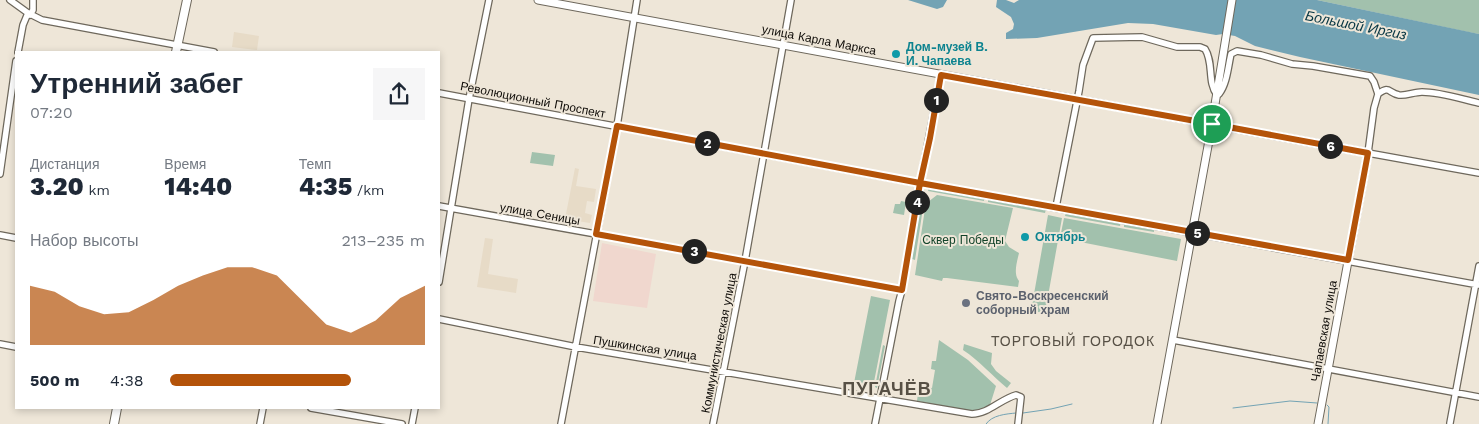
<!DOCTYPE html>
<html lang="ru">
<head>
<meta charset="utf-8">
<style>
	body { margin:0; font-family:"Work Sans",sans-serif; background:#f6f6f7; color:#1f2937; height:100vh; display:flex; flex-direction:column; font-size:19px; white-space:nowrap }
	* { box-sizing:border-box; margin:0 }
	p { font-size:16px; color:#747a83 }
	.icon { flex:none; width:28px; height:28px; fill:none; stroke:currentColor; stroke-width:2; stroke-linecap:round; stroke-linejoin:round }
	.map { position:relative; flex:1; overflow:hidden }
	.details { position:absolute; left:15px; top:51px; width:425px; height:358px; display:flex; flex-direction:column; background:#fff; border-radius:0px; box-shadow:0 2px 8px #0003 }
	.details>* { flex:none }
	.pin { position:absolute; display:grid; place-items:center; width:42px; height:42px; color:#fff; margin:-21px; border:2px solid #fff; border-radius:50%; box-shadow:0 1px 5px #0007 }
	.km { position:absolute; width:25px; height:25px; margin:-12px; border-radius:50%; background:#222; color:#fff; font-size:14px; line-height:25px; text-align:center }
	.round { display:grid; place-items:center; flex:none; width:52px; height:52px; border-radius:0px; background:#f6f6f7 }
	.headline { display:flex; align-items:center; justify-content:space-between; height:85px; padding:0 15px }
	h1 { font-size:28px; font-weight:800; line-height:38px }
	.figures { display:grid; grid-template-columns:repeat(3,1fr); gap:8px; height:85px; padding:5px 15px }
	.figures div { display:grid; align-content:center }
	.figures b { font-size:25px; font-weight:800 }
	.figures small { font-size:14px; font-weight:400 }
	.figures p { font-size:14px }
	.chart { height:140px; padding:10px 15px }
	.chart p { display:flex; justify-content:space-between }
	.chart svg { width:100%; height:90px; margin-top:5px; fill:#b45309; opacity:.7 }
	ul { padding:0 15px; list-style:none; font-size:16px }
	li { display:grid; grid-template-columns:80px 60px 1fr; align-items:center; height:38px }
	li i { height:12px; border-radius:6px; background:#b45309 }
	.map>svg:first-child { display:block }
	.built { fill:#e7dbc7 }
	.education { fill:#f0d7ce }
	.green { fill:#a2c1ad }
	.water { fill:#73a3b4 }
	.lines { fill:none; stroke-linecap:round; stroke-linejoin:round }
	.stream { stroke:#73a3b4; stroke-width:1 }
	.minor-casing { stroke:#6e685c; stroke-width:8 }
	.major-casing { stroke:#6e685c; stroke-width:9 }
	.highway-casing { stroke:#6e685c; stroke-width:10 }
	.minor { stroke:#fff; stroke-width:5.5 }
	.major { stroke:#fff; stroke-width:7 }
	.highway { stroke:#fff; stroke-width:8 }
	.route-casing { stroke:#fff; stroke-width:10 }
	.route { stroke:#b45309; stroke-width:6 }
	.culture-dot { fill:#0f9aa8; stroke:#eee6d8; stroke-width:2 }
	.worship-dot { fill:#6b7280; stroke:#eee6d8; stroke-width:2 }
	.labels { text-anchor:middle; stroke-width:4; stroke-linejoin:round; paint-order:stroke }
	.street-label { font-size:12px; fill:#0f0c08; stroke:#eee6d8 }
	.culture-label { font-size:12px; font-weight:bold; fill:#0d838f; stroke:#eee6d8; text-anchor:start }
	.park-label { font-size:12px; fill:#114329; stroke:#eee6d8 }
	.worship-label { font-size:12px; font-weight:bold; fill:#5b616d; stroke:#eee6d8; text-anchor:start }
	.water-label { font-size:14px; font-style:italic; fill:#073643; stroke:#eee6d8 }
	.neighbourhood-label { font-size:14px; letter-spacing:1px; fill:#575045; stroke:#eee6d8 }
	.district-label { font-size:18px; font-weight:bold; letter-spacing:1px; fill:#575045; stroke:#eee6d8 }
</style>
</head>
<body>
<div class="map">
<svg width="1479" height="424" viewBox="0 0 1479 424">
	<rect width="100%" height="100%" fill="#eee6d8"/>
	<path class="built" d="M234,32L259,36L257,50L232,47Z
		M575,168L579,169L576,186L596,189L594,202L587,201L585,213L592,215L590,223L565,219Z
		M485,238L493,239L488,274L518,279L516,293L477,287Z"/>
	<path class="education" d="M602,243L656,254L647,308L593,301Z"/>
	<path class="green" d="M1317,0H1479V34L1468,32Z
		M532,152L555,155L553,166L530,163Z
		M929,188L984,198V201L928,191Z
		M937,195L1013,208L1005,241L1009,247L1019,253C1017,262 1013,274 1019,281L1018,287L947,278H943L942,281L915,275L926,202H928Z
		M988,198L1046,209L1045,213L988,202Z
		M901,201L906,202L904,215L893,213L895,204H900Z
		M920,207L923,208L915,260L912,259Z
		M1066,212L1121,222L1120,226L1065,216Z
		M1048,215L1062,218L1045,313L1031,311Z
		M1064,218L1181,239L1177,261L1060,238Z
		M1124,223L1151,228L1154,230V232L1124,227Z
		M871,296L890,300L873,387L854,383Z
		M939,340L968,360L996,386L990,405L975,412L917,401L919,386L932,388L935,370L931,369L932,361H936Z
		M964,344L992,353L991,364L996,371L1011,383L1007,388C992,376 980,361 963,350Z
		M883,345L885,346L877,388L875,387Z"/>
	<path class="water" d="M908,0H947L943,7L937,9Z
		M997,0H1006L1014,3L1019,0H1317L1479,34V95L1300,57L1255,46L1235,36L1223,34L1216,35L1153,24L1128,23L1037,38L1006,39V33L1013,29L1014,24L1011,17L996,7Z"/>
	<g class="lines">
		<path class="stream" d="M1327,405L1329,407L1328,424
			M1233,408L1290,401L1317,403
			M1023,413L1051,409L1072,404
			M986,424C992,415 1006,414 1016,413"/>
		<g class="minor-casing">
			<path id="minor" d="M10,0L28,13L42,20L214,52
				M30,15L33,10V0
				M18,52L23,25L28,13
				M439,93L928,185L1479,285
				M1378,94L1374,108L1368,153L1479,173
				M0,174L16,61
				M439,206L691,251L902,290
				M1056,207L1079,91L1083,65L1093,38L1142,37L1177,47H1200L1205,49C1214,63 1207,82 1217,95L1219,94C1227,84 1228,67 1231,54L1237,51L1261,55L1292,64L1313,66L1370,76L1374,82L1378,94C1390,85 1388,93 1399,95C1406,96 1414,92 1422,92C1440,92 1461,99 1479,103
				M0,235L16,238
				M439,282L469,99L489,0
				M439,319L576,347L972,414C988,414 1001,399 1016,395L1021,397L1018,424
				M1173,340L1479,397
				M0,344L16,347
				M311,408L402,424
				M1450,423L1479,266
				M260,424L263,408
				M412,424L415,408
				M561,424L617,126L637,0
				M713,424L745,261L791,0
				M875,424L899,301L902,290L916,204L941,75"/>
		</g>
		<g class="major-casing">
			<path id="major" d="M538,0L1368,153L1318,424
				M1157,424L1210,135L1232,0"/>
		</g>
		<g class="highway-casing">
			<path id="highway" d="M176,52L187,0
				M114,424L117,408"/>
		</g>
		<use href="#minor" class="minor"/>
		<use href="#major" class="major"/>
		<use href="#highway" class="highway"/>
	</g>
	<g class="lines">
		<g class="route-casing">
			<path id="route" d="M1212,124L941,75L930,138L920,183L617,126L596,234L902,290L920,183L1348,260L1368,153L1212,124"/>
		</g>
		<use href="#route" class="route"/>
	</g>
	<g class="culture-dot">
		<circle cx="896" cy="54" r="5"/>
		<circle cx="1025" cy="237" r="5"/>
	</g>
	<circle class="worship-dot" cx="966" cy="303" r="5"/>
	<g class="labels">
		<g class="street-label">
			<text transform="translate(819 40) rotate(11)" y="4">улица Карла Маркса</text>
			<text transform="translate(533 100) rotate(11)" y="4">Революционный Проспект</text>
			<text transform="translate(540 214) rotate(10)" y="4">улица Сеницы</text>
			<text transform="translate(1324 331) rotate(-80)" y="4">Чапаевская улица</text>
			<text transform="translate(719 343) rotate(-79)" y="4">Коммунистическая улица</text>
			<text transform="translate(645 348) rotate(9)" y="4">Пушкинская улица</text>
		</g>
		<g class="culture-label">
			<text x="906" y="51">Дом-музей В.<tspan x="906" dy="14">И. Чапаева</tspan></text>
			<text x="1035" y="241">Октябрь</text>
		</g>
		<g class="park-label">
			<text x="963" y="244">Сквер Победы</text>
		</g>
		<g class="worship-label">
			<text x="976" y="300">Свято-Воскресенский<tspan x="976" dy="14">соборный храм</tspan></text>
		</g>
		<g class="water-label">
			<text transform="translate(1356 25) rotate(11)" y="5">Большой Иргиз</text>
		</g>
		<g class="neighbourhood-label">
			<text x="1073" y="346">ТОРГОВЫЙ ГОРОДОК</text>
		</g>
		<g class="district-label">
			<text x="887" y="395">ПУГАЧЁВ</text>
		</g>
	</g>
</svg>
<div class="pin" style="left:1212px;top:124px;background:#1e9e55"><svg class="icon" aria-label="arrive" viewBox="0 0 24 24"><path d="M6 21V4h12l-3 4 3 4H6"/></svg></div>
<b class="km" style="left:936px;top:100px">1</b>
<b class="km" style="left:707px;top:143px">2</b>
<b class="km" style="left:694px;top:251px">3</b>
<b class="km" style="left:917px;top:202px">4</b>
<b class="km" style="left:1197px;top:233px">5</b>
<b class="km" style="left:1330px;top:146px">6</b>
<section class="details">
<div class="headline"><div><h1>Утренний забег</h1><p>07:20</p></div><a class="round"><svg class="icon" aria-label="share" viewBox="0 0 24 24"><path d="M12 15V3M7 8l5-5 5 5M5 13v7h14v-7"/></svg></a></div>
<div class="figures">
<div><p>Дистанция</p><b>3.20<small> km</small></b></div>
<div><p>Время</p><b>14:40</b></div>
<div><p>Темп</p><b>4:35<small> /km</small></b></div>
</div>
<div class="chart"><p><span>Набор высоты</span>213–235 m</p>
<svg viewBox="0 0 160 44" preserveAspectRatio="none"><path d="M0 44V15L10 18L20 25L30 29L40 28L50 22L60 15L70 10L80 6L90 6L100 10L110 22L120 34L130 38L140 32L150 21L160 15V44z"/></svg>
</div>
<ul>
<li><b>500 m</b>4:38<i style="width:71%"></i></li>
</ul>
</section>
</div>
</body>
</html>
